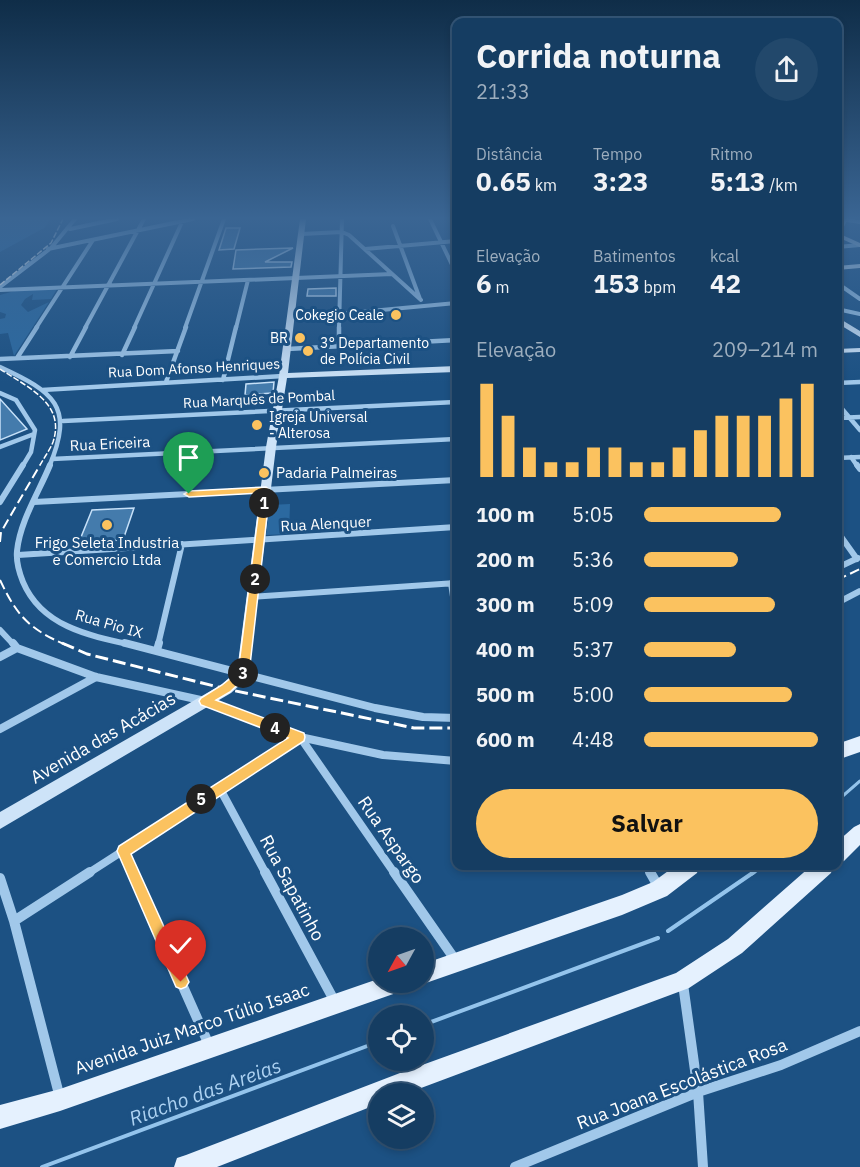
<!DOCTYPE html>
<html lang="pt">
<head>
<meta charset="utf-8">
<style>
	body { margin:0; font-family:"IBM Plex Sans",sans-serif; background:#22486b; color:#f1f3f6; height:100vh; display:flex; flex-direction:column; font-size:22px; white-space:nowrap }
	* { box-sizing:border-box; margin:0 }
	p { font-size:20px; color:#9daebe }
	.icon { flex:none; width:33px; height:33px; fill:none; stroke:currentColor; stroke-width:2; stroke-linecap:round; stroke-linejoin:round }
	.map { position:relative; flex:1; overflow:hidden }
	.sheet { position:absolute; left:452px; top:18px; width:390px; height:852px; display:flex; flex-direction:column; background:#153d62; border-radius:12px; box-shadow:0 3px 9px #0003,0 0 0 2px #345677 }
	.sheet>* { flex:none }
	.needle { width:39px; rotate:230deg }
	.fabs { position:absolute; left:368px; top:927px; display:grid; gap:12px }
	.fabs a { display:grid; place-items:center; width:66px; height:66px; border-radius:50%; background:#153d62; box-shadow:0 3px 9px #0003,0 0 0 2px #345677; font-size:30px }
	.pin { position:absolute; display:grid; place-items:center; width:51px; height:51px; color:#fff; margin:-62px -26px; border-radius:50% 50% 50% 0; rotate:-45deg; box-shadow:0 0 6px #0007 }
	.pin .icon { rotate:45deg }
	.km { position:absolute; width:30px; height:30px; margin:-15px; border-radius:50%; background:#222; color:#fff; font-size:16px; line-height:30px; text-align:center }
	.round { display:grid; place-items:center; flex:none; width:63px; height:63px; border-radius:32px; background:#22486b }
	.summary { display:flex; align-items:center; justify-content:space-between; height:102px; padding:0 24px }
	h1 { font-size:33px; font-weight:700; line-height:45px }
	.figures { display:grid; grid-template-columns:repeat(3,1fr); gap:9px; height:102px; padding:6px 24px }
	.figures div { display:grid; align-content:center }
	.figures b { font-size:26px; font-weight:700 }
	.figures small { font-size:16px; font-weight:400 }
	.figures p { font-size:16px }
	.chart { height:168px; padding:12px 24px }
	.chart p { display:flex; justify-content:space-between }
	.chart svg { width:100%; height:108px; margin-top:6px; stroke:#fbc25f; stroke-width:6 }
	.button { display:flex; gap:12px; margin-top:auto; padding:12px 24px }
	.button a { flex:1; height:69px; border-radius:36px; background:#fbc25f; color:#111; font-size:24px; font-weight:700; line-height:69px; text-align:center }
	ul { padding:0 24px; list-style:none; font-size:20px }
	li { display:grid; grid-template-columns:96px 72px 1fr; align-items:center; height:45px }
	li i { height:15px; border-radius:8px; background:#fbc25f }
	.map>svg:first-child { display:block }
	.green { fill:#2b69a0 }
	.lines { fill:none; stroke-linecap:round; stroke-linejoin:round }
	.stream-far1 { stroke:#94c4ec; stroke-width:3 }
	.stream { stroke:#94c4ec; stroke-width:4 }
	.building { fill:#447bac; stroke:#c6e0f8; stroke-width:1.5 }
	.street-far4 { stroke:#a1c8ea; stroke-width:4 }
	.street-far3 { stroke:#a1c8ea; stroke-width:4.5 }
	.street-far2 { stroke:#a1c8ea; stroke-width:6 }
	.street-far1 { stroke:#a1c8ea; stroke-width:8 }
	.street { stroke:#a1c8ea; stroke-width:10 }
	.secondary { fill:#cde3f8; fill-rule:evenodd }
	.primary { fill:#e5f1fe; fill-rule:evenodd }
	.rail-far2 { stroke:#fff; stroke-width:1.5; stroke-dasharray:6 2; stroke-linecap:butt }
	.rail-far1 { stroke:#fff; stroke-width:2; stroke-dasharray:10 4.5; stroke-linecap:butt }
	.rail { stroke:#fff; stroke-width:3; stroke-dasharray:13 5; stroke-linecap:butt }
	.route { fill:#fbc25f; stroke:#fff; stroke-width:1.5 }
	.poi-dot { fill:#fbc25f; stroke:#1c5183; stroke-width:2 }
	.labels { text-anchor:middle; stroke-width:6; stroke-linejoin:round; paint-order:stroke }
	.far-poi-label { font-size:14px; fill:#fff; stroke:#1c5183; text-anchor:end }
	.far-street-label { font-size:14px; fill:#fff; stroke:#1c5183 }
	.street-label { font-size:15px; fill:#fff; stroke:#1c5183 }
	.poi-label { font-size:15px; fill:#fff; stroke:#1c5183; text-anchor:start }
	.near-street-label { font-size:18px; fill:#fff; stroke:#1c5183 }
	.near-water-label { font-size:20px; font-style:italic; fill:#add2f2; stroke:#1c5183 }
</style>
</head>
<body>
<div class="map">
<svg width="860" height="1167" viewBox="0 0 860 1167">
	<rect width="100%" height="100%" fill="#1c5183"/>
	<path class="green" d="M0,219H51L44,228L0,252Z
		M57,289L51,299L32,300L33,294L25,299L21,305L28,312L49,302L14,356L8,333L0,334V319L5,318L6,314L0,312V295L18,290Z
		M290,504L289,534L266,535L270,505Z"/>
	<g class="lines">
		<path class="stream-far1" d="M837,801L860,781
			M752,874L763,866"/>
		<path class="stream" d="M668,931L754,872
			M423,1025L658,938
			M42,1167L378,1042"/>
	</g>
	<path class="building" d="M226,228H240L234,249L219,250Z
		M293,248L265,262H292L291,267L233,269L236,250Z
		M336,288V296H307L308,289Z
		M274,382L273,393L245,395L246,384Z
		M0,399L27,429L0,440Z
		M134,508L123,540L79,542L92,510Z"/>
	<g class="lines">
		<path class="street-far4" d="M430,219L456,273
			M841,219L860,222
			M393,226L420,299
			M70,229L117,219
			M301,234L342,232L349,235L421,300
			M837,247L860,245
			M48,249L193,219
			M365,249L456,241
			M837,283L860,299
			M0,287L51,248L75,219
			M0,290L392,274
			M837,309L860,314
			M339,314L456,303
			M36,328L93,240
			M85,328L144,219
			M134,328L182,222
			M185,328L224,219
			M236,328L248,280
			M339,328L342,219"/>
		<path class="street-far3" d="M339,346V327
			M287,349L456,340
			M122,355L135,327
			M70,357L86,327
			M17,358L37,327
			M0,359L178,351
			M0,367C54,392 75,406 49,467
			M223,380L236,327
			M166,382L186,327
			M837,383L860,382
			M42,390L283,376
			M0,393L16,400L35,430L31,452L22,467
			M837,403L860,430
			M837,418L860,417
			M63,421L456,402
			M0,447L34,434
			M851,457L858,467
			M837,458L860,457
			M52,459L456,439"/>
		<path class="street-far2" d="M50,465C39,492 20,521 17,551C16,561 19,572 23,582C42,627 90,636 133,645
			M857,465L860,469
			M0,502L23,465
			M34,502L456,480
			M837,531L857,559
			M18,555L456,527
			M837,568L858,558
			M451,583L456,617
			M252,597L456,583
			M837,603L860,591
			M0,630L14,645
			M158,645L182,544"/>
		<path class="street-far1" d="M13,643L17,648L96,677L205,701L300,737L383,755L456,761
			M125,643L375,708L423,717L456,718
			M157,650L159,643
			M0,657L17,648
			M0,729L96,677
			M219,787L266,874
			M123,851L133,874
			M647,866L651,874
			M87,874L300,737L395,874"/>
		<path class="street" d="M132,872L209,1045
			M265,872L335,1002
			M394,872L456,961
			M650,872L658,886
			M0,878L14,921L60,1098
			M14,921L90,872
			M683,984L698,1092L703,1167
			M515,1167L698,1092L781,1065L860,1031"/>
		<path class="secondary" d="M300,219H306L288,373L456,366V372L287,378L276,447L248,678L231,693L0,829V812L221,685L237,671L266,447L279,376Z
			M842,219H848L840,234L860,243V247L837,237V228Z
			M860,264V268L837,270V266Z
			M837,317L860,331V337L837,323Z
			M860,348V352L837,353V349Z"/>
		<path class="primary" d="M860,736V752L837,760V744Z
			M860,824V845L844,861L837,863V842L854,827Z
			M675,866H699L697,873L667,896L622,915L423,984L419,982H423V964L622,895L653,882Z
			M811,866H833L831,873L742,953L689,988L405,1094H378V1104L217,1167H174L177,1158L186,1155L400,1073L676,973L728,939Z
			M378,979V982H409L406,989L399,992L60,1111L0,1129V1105L60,1089Z"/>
		<path class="rail-far2" d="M0,285L51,243L63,219
			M0,369C27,387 66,403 53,442C50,450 43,459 39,467"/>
		<path class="rail-far1" d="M0,542L1,532L40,465
			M0,580C17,616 29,629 66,645
			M837,580L860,569"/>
		<path class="rail" d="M62,643L87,654L226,689L414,728H456"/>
	</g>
	<linearGradient id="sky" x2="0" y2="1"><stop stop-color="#0f2d48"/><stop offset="0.57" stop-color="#3a6593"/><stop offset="1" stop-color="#3a6593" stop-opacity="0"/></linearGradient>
	<rect width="860" height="383" fill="url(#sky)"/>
	<path class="route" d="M266,487L270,490L249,674L230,692L216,700L304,733L305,737L304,741L131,854L189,982L186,987L181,989L176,987L117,851L119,846L288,738L201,705L199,701L201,698L222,685L238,672L261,493L189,497L184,494L189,491Z"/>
	<g class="poi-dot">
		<circle cx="396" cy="315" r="6"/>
		<circle cx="300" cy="338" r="6"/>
		<circle cx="308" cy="351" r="6"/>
		<circle cx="257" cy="425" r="6"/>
		<circle cx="264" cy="473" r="6"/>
		<circle cx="107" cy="525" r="6"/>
	</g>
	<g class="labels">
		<g class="far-poi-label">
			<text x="384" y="320">Cokegio Ceale</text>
			<text x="288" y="343">BR</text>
			<text x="320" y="348" text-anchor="start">3° Departamento<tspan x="320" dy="16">de Polícia Civil</tspan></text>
			<text x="269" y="422" text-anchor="start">Igreja Universal<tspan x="269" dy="16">- Alterosa</tspan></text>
		</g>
		<g class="far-street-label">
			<text transform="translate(194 368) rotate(-3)" y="5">Rua Dom Afonso Henriques</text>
			<text transform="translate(259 399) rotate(-3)" y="5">Rua Marquês de Pombal</text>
		</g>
		<g class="street-label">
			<text transform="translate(110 444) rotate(-3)" y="5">Rua Ericeira</text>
			<text transform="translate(326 524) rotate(-3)" y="5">Rua Alenquer</text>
			<text transform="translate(109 624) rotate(16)" y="5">Rua Pio IX</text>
		</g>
		<g class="poi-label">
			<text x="276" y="478">Padaria Palmeiras</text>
			<text x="107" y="548" text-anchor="middle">Frigo Seleta Industria<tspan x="107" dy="17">e Comercio Ltda</tspan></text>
		</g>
		<g class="near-street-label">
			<text transform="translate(103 738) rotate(-30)" y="6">Avenida das Acácias</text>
			<text transform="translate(391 840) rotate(55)" y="6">Rua Aspargo</text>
			<text transform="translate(292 888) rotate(62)" y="6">Rua Sapatinho</text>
			<text transform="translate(192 1029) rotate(-19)" y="6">Avenida Juiz Marco Túlio Isaac</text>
			<text transform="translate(682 1084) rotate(-21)" y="6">Rua Joana Escolástica Rosa</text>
		</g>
		<g class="near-water-label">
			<text transform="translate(205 1092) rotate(-20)" y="7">Riacho das Areias</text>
		</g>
	</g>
</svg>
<div class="fabs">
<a><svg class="needle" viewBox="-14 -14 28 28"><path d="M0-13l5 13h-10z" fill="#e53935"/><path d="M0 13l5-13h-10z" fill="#9daebe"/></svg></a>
<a><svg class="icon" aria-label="locate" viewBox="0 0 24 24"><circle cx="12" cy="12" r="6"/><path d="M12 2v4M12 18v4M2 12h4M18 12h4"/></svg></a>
<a><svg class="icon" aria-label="layers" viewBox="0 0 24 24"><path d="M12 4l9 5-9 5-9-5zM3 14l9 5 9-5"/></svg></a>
</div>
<div class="pin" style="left:189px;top:494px;background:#1e9e55"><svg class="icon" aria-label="arrive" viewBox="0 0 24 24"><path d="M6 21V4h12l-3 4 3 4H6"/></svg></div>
<div class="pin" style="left:181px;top:982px;background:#d93025"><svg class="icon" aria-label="check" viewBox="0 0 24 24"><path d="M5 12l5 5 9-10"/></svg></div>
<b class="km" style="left:264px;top:503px">1</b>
<b class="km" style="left:255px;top:579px">2</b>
<b class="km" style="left:243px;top:673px">3</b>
<b class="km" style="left:275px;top:728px">4</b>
<b class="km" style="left:201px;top:799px">5</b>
<section class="sheet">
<div class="summary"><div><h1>Corrida noturna</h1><p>21:33</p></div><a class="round"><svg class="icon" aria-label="share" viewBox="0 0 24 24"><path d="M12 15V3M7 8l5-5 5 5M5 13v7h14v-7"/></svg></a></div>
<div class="figures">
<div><p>Distância</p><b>0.65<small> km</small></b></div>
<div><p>Tempo</p><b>3:23</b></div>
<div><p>Ritmo</p><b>5:13<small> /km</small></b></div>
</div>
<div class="figures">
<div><p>Elevação</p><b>6<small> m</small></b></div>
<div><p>Batimentos</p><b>153<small> bpm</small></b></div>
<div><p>kcal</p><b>42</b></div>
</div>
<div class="chart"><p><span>Elevação</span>209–214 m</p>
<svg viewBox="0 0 160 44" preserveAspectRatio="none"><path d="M5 44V6M15 44V19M25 44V32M35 44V38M45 44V38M55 44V32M65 44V32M75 44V38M85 44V38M95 44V32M105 44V25M115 44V19M125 44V19M135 44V19M145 44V12M155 44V6"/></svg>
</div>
<ul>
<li><b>100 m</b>5:05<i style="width:79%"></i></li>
<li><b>200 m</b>5:36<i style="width:54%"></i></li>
<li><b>300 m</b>5:09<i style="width:75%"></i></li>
<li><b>400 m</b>5:37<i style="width:53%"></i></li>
<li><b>500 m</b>5:00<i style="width:85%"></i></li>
<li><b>600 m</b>4:48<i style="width:100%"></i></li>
</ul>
<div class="button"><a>Salvar</a></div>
</section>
</div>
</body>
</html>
